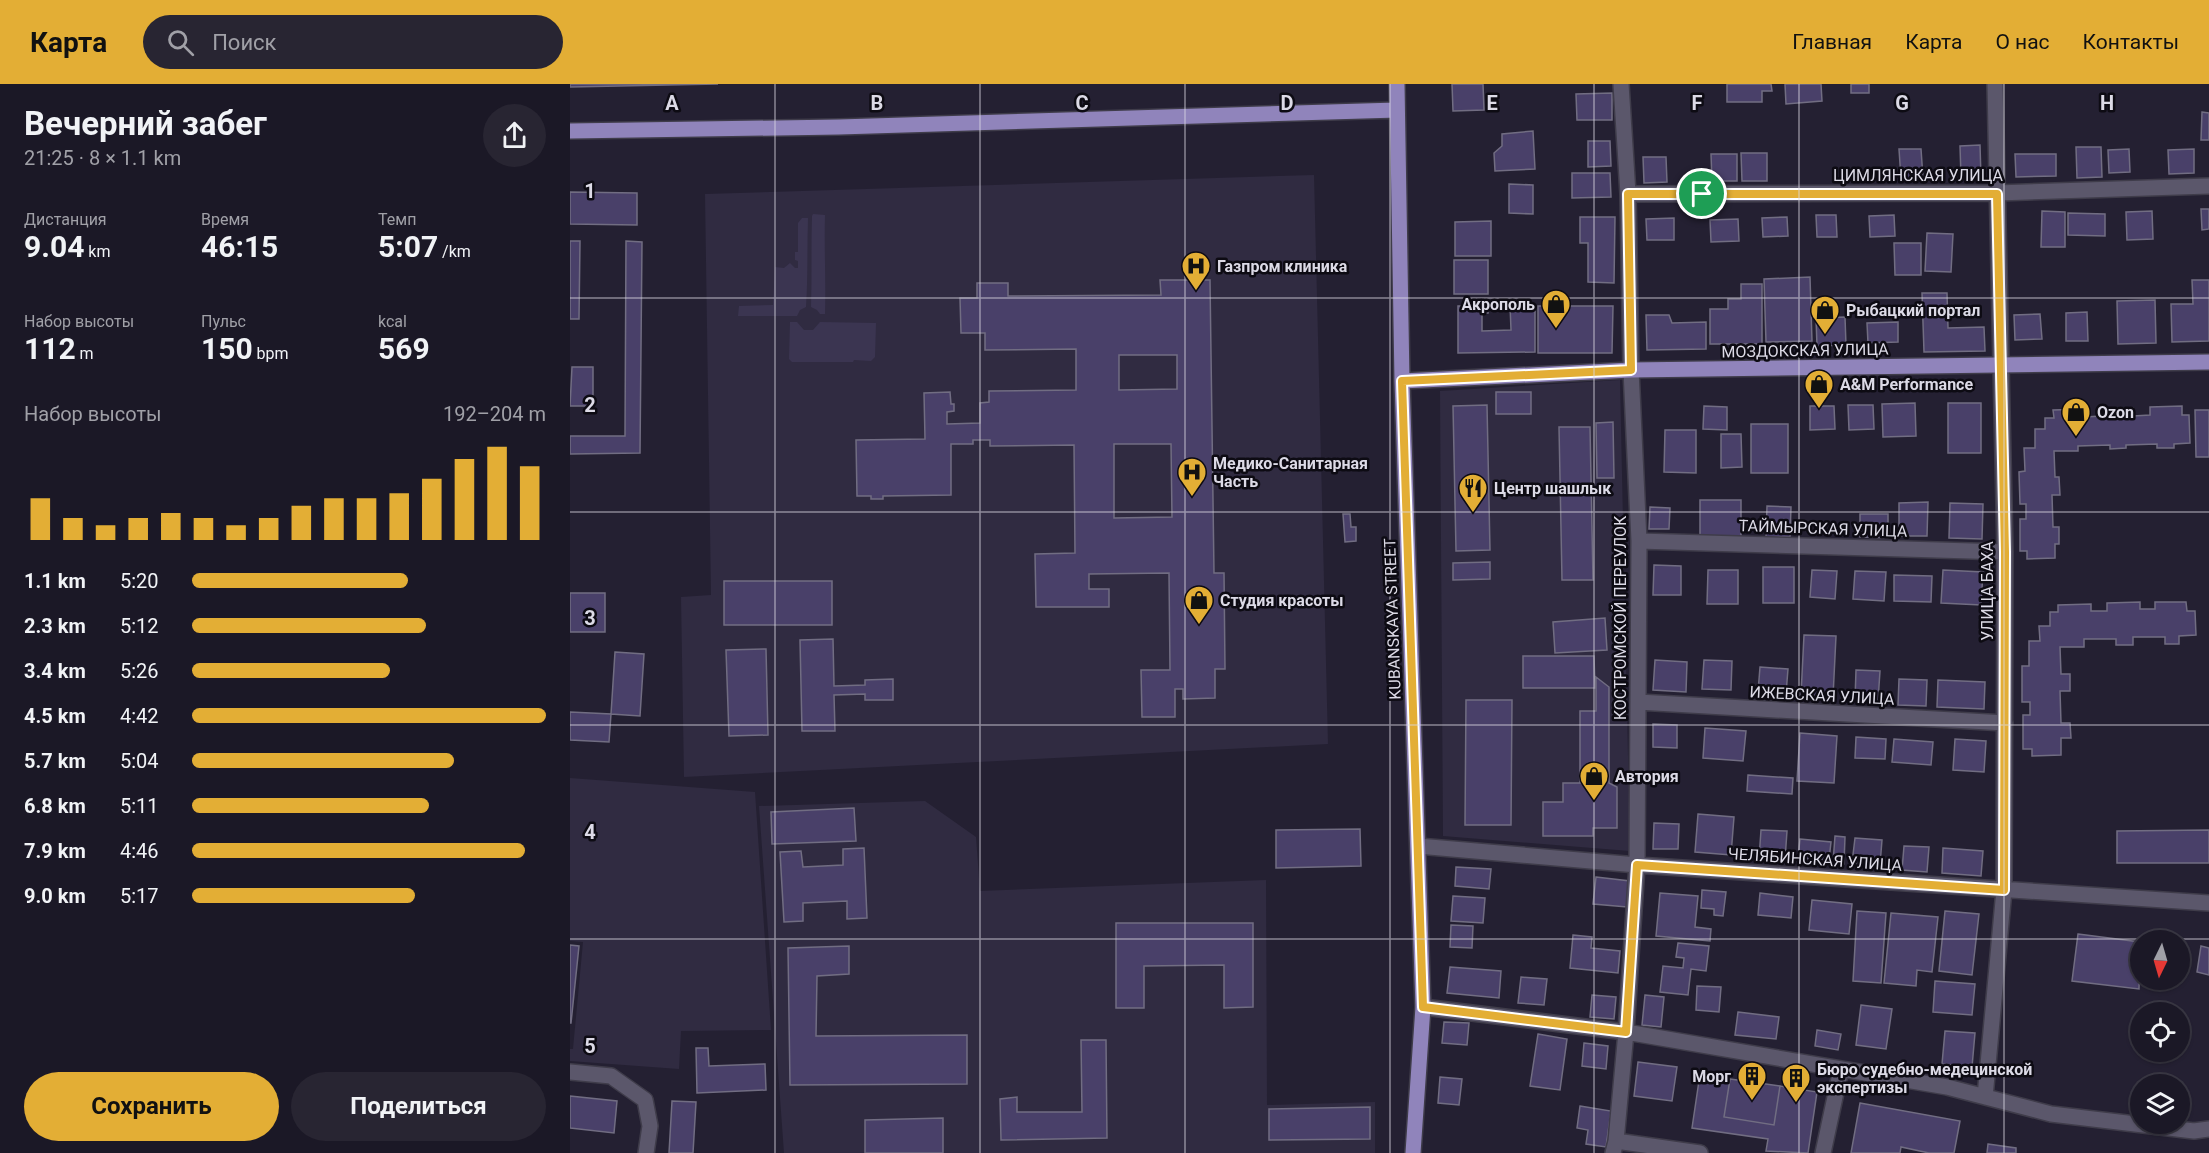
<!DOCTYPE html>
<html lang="ru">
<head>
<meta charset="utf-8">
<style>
	body { margin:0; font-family:Roboto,sans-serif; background:#282532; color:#f1f3f6; height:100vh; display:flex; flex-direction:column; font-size:22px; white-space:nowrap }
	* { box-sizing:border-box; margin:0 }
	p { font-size:20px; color:#a0a0a7 }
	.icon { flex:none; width:33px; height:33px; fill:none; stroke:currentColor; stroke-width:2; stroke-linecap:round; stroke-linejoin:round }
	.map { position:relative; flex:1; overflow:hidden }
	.side { display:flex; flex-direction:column; background:#1b1826; width:570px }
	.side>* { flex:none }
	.needle { width:39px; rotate:185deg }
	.buttons { position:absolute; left:1560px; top:846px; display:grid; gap:12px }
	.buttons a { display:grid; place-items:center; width:60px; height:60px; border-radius:50%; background:#1b1826; box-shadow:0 2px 4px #0004,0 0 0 2px #393743; font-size:30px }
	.pin { position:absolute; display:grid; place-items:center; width:51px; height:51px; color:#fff; margin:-26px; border:3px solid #fff; border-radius:50%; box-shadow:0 2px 6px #0007 }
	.round { display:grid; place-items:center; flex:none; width:63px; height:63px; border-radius:32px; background:#282532 }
	.headline { display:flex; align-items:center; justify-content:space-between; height:102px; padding:0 24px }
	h1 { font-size:33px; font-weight:700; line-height:45px }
	.figures { display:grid; grid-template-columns:repeat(3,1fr); gap:9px; height:102px; padding:6px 24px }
	.figures div { display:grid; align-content:center }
	.figures b { font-size:30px; font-weight:700 }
	.figures small { font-size:16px; font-weight:400 }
	.figures p { font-size:16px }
	.chart { height:168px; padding:12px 24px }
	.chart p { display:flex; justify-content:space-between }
	.chart svg { width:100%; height:108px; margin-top:6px; stroke:#e3ae35; stroke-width:6 }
	.primary-button { display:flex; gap:12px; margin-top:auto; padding:12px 24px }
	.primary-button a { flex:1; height:69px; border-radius:36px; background:#e3ae35; color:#111; font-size:24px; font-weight:700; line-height:69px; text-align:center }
	.primary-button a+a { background:#282532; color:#f1f3f6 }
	ul { padding:0 24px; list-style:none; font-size:20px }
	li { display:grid; grid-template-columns:96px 72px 1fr; align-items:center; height:45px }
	li i { height:15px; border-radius:8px; background:#e3ae35 }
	header { display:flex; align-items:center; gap:36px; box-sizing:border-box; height:84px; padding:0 30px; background:#e3ae35; color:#111 }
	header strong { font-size:28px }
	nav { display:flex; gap:33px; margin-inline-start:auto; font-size:21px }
	.search { width:420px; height:54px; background:#282532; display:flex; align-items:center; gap:15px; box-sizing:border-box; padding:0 21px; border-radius:33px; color:#a0a0a7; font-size:22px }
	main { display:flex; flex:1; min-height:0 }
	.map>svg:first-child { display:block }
	.built { fill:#302b41 }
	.green { fill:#3b3551 }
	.building { fill:#494069; stroke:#716d82; stroke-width:1.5; fill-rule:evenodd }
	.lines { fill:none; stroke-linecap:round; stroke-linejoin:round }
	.minor-casing { stroke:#3f3c4a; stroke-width:18 }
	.major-casing { stroke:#3f3c4a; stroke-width:18 }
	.minor { stroke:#5b576b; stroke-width:15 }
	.major { stroke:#9084bb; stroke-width:15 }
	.route-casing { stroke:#fff; stroke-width:12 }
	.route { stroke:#e3ae35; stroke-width:8 }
	.grid { fill:none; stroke:#dcdae6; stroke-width:1.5; stroke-opacity:0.55 }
	.labels { text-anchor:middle; stroke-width:5; stroke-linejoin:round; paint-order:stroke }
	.street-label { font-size:16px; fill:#dcdae6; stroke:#0d0b13 }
	.poi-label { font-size:16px; font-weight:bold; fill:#dcdae6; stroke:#0d0b13; text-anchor:start }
	.grid-label { font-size:20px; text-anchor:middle; font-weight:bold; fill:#dcdae6; stroke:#0d0b13; stroke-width:5; stroke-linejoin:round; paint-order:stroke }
</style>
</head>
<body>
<header>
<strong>Карта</strong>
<div class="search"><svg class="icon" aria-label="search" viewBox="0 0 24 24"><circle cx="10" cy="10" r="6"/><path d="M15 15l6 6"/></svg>Поиск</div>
<nav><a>Главная</a><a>Карта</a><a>О нас</a><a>Контакты</a></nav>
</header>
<main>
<section class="side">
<div class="headline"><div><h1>Вечерний забег</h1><p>21:25 · 8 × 1.1 km</p></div><a class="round"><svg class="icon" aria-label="share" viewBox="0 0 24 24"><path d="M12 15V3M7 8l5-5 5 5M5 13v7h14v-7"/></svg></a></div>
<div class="figures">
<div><p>Дистанция</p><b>9.04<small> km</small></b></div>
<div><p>Время</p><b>46:15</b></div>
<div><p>Темп</p><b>5:07<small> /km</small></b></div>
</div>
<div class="figures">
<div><p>Набор высоты</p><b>112<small> m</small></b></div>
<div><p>Пульс</p><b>150<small> bpm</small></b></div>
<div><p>kcal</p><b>569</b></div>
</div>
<div class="chart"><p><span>Набор высоты</span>192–204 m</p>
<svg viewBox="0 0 160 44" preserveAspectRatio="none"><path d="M5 44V27M15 44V35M25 44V38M35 44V35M45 44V33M55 44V35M65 44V38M75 44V35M85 44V30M95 44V27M105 44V27M115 44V25M125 44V19M135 44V11M145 44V6M155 44V14"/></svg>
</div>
<ul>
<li><b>1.1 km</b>5:20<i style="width:61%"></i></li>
<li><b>2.3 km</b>5:12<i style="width:66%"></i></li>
<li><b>3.4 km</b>5:26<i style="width:56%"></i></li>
<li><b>4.5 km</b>4:42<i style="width:100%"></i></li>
<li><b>5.7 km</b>5:04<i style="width:74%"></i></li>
<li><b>6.8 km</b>5:11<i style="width:67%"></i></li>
<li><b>7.9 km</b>4:46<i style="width:94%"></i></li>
<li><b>9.0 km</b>5:17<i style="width:63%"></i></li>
</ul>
<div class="primary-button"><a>Сохранить</a><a>Поделиться</a></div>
</section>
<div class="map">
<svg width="1639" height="1069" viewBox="0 0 1639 1069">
	<rect width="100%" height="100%" fill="#242032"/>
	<path class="built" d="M744,91L758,660L114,693L111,513L141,511L135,110Z
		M1050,296L1060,767L873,752L870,307Z
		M0,694L185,708L201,946L111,947L109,985L0,977V965H3L13,858L0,857Z
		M355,717L406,753L410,807L696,796L697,1021L805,1018V1069H214L189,722Z"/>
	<path class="green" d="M243,130L255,131C254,164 256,197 255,230H250L247,226L241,223C242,193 241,163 242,132Z
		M232,134H238C237,164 238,193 236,223L230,226L227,232H168L169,222L203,221L205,183L214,184L220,179L225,184H228V177L225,176V168H228V139Z
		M220,238H227L234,246H243L250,238L306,239L305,273L301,277L284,276L283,278H222L219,275Z"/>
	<path class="building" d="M0,0H148L0,3Z
		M882,0H913L914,26L883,27Z
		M1157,0H1201L1202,7H1192V18H1157Z
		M1215,0H1251L1252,17L1216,20Z
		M1281,0H1299V9H1281Z
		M1042,9V36H1007L1006,10Z
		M1632,28L1639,29V56H1631Z
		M963,47L965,85L925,87L924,69L932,62V50Z
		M1018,57H1040L1041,82L1018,83Z
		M1410,61L1411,93H1391L1390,62Z
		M1506,63H1531L1532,93L1507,94Z
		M1329,65H1351L1353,94L1331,95Z
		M1559,65L1560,88L1539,89L1538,66Z
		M1624,65V89L1599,90L1598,66Z
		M1171,69H1197V97H1172Z
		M1141,70H1167V97H1142Z
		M1445,70H1486V92L1446,93Z
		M1073,73H1096L1097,98L1074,99Z
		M1002,89H1040L1041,113L1002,114Z
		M939,100L963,101V130L939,129Z
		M0,108L67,109V141L0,140Z
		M1631,125H1639V145L1632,146Z
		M1472,127L1495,128V163H1471Z
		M1582,127L1583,155L1557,156L1556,128Z
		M1498,129L1535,130V152L1498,151Z
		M1246,131H1266L1267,153H1247Z
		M1324,131L1325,152L1300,153L1299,132Z
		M1010,133H1045L1044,199L1018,198V159H1010Z
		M1217,133L1218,152L1193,153L1192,134Z
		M1104,134V156H1077L1076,135Z
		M1168,135L1169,157L1141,158L1140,136Z
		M921,137V172H885V138Z
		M1357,149L1383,150L1381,188L1355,187Z
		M0,157H10L9,235H0Z
		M56,157L72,158L70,369L0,370V352H55Z
		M1324,159H1351V191H1325Z
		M884,176H918V210H884Z
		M1240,193L1242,257L1196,258L1194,195Z
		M590,196H640L644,489H654L655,585H645V614L613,615V605H605V633H572L571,586H600L599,489L519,490V505H539V523H466L465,470L505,469L504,361L420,362V356H403V360H381V411L313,412V415H301V412H287L286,356L355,355L354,309L380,308L381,320H384V327L377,328V340L410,339V319L419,318V307L506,306V265L415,266V249H391L390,214H407V199H438V212L591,211ZM549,271H607V305L549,306ZM544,360H601L602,433L544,434Z
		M1622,196H1639V257L1602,258L1601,220H1623Z
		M1171,200H1192V260H1140V225H1158V215H1171Z
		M1352,209H1377L1378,244L1414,243L1415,267L1354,268Z
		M1585,216L1586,259L1548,260L1547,217Z
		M940,221H965V268L888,269V222H918V229H912V247L941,246Z
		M968,222H1043L1042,269H968Z
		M1517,228L1518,257H1496V229Z
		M1470,230L1472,255L1445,256L1444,231Z
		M1076,231H1099L1102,239L1136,238V265L1077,266Z
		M1275,233L1276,261L1247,262L1246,234Z
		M1328,238V258L1298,259L1297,239Z
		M2,283H23V322H0Z
		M926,308H961V330H926Z
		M1345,319L1346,352L1313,353L1312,320Z
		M1378,319H1411V369H1378Z
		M917,321L920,466L886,467L883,322Z
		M1278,321H1303L1304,345L1279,346Z
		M1134,322L1157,323V346L1133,345Z
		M1240,322H1264L1265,345L1240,346Z
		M1612,322V331H1619L1620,359L1604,360V364H1587V360L1556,361V364L1540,365V361L1508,362V367H1484L1485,393H1489L1490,411H1482L1483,443H1489V460H1485V474L1457,475V467H1450V435H1456V420H1450L1449,388L1455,387L1454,364H1465V345H1475V334H1484L1483,326L1516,325V333L1530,332V324H1563V332L1580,331V323Z
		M1625,326H1639V373H1626Z
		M1043,338L1044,394H1027L1026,339Z
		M1181,340H1218V389H1181Z
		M989,343H1020L1023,496H992Z
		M1095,346H1126V389L1094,388Z
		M1151,350H1171L1172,383L1151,384Z
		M1130,416H1171V453H1130Z
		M1358,418L1357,452H1329V419Z
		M1380,419L1413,420L1412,455L1379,454Z
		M1197,422L1221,423L1220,453H1196Z
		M1080,423L1100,424L1099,445H1079Z
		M773,430H780L781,443H786V457L775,458Z
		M1290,430H1318V454L1290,453Z
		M920,478V495L883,496V479Z
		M1084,481L1111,482V511H1083Z
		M1193,483H1224V519H1193Z
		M1138,486H1168V520H1137Z
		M1242,486L1267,487L1265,515L1240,513Z
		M1373,486L1413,488L1411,521L1371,519Z
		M1285,487L1316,488L1314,517L1283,515Z
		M1324,491L1362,492L1361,518L1324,517Z
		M154,497H262V541H154Z
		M0,509H35V548H0Z
		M1570,518V525H1585V518H1616L1617,527H1625L1626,551L1609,552V560H1595V553H1563V561H1546V555H1514V563H1490L1491,590H1500V607H1490L1491,639H1500L1501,654H1491V671L1462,672V665H1453V631H1460V618H1452V582H1459V557H1470L1469,542H1480V528H1488V521L1521,520V527H1537V519Z
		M1035,534L1037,566L985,569L983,538Z
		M1234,551L1266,552L1263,613L1231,611Z
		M263,555L264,602L295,601V596L323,595V616H295V610L264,611L265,647H232L230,556Z
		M196,565L198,651L159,652L156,566Z
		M45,568L74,570L70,632L41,630Z
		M953,572H1024L1025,604H953Z
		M1085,576L1117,578L1116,608L1083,606Z
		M1134,576L1162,577L1161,606L1132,605Z
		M1190,583L1218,585L1216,610L1188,608Z
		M1286,586L1310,587L1308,617L1285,616Z
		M1026,593L1039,603V699L1047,703V744H1023V752H973V718H993V699H1010V627H1026Z
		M1329,595L1357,596L1356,622L1328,621Z
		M1368,596L1415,598L1414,625L1367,623Z
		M896,616H942L941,741H895Z
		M0,628L41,630L39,658L0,656Z
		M1083,640L1107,641V664L1083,663Z
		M1135,644L1176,647L1173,677L1133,674Z
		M1230,649L1267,652L1264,699L1227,697Z
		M1286,653L1316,655L1315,675L1285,674Z
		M1324,655L1363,658L1361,681L1322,678Z
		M1385,655L1416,657L1414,688L1383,686Z
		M1178,691L1223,694L1222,710L1177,707Z
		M284,724L286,757L202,760L201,728Z
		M1128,730L1164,733L1161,771L1125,768Z
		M1084,739L1109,740L1108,765H1083Z
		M790,745L791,782L706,784V746Z
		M1191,746L1217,747L1215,776L1189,775Z
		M1639,746V779H1547V747Z
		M1265,752L1275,753L1274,780L1263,779Z
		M1285,754L1312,756L1310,781L1282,779Z
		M1230,755L1261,758L1259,776L1228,774Z
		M1334,762L1359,763L1357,788L1332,786Z
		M294,764L297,834L277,835V817L233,819V837L214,838L210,768L231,767L233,783L273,781V765Z
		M1373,764L1413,767L1411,792L1372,789Z
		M886,783L921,785L919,805L885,802Z
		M1026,793L1060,797L1057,823L1023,820Z
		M1132,806L1156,808L1153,832L1144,831V825L1131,824Z
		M1090,809L1128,812L1125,843L1141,845L1140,857L1086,852Z
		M1190,809L1223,813L1221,834L1188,831Z
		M883,812L915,814L913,839L881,837Z
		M1242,816L1282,820L1279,850L1239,846Z
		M1287,827L1316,829L1311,899L1283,897Z
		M1375,827L1409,830L1402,891L1369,887Z
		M1321,829L1368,833L1362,888L1347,886L1346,902L1314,899Z
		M546,839H683V923L654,924V881L574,882V924H546Z
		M881,841L903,842L902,864L880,863Z
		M1508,850L1570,858L1569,905L1502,897Z
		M1003,851L1022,853L1021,864L1050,867L1048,889L1000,884Z
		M1108,859L1139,862L1136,887L1121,885L1118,911L1090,908L1093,882L1113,884L1114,874L1106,873Z
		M0,861L9,862L1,939H0Z
		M279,862V890L247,892L246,952L397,951V1000L220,1001L218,864Z
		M1631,862L1639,864V891L1627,888Z
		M880,883L931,887L929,914L877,909Z
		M951,893L977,895L974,921L948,919Z
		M1365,897L1405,900L1402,931L1363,928Z
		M1127,902L1151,903L1149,928L1126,926Z
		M1022,911L1046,913L1044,935L1020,933Z
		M1075,911L1094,913L1091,943L1072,941Z
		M1291,921L1322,925L1316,965L1286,961Z
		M1168,928L1209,933L1206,955L1165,951Z
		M874,938L899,939L897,961L872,959Z
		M1247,946L1271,950L1268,966L1245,962Z
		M1375,947L1405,949L1402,983L1372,980Z
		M968,950L997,955L990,1006L960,1002Z
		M511,956H536L537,1054L431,1056L430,1015L447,1013V1028H512Z
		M1014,959L1038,962L1036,985L1012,982Z
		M126,964H138L139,982L195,980L196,1006L127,1009Z
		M1068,978L1107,983L1102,1017L1064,1012Z
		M1130,990L1160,995L1154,1033L1204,1041L1210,1002L1247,1008L1238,1069L1196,1067L1198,1055L1122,1044Z
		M870,993L892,995L889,1021L868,1019Z
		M1160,995L1210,1002L1204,1041L1154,1033Z
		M0,1012L47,1017L44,1049L0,1044Z
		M102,1017L126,1018L123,1069H99Z
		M1290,1019L1390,1037L1384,1069H1359L1331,1063L1330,1069H1281Z
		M1010,1022L1041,1027L1036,1063L1016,1060L1018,1046L1007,1044Z
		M800,1023V1055L699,1056V1025Z
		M373,1034V1069H295V1036Z
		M1418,1060L1446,1064V1069H1417Z"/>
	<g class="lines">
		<g class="minor-casing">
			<path id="minor" d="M1058,110L1427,109L1639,102
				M1069,457L1435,468
				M1068,618L1435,639
				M848,762L1067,781L1639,819
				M853,923L1056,948L1377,1003L1481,1030L1624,1047L1639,1045
				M0,988L41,992L75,1016L80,1042L76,1069
				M1415,1013L1434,806L1435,468L1425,0
				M1046,1057L1130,1069
				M1043,1069L1046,1057L1056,948L1067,781L1069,457L1061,286L1058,110L1051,0
				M1253,1069L1271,985"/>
		</g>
		<g class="major-casing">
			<path id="major" d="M827,0L832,297L853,923L843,1069
				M0,47L269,43L827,26
				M832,297L1061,286L1639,278"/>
		</g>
		<use href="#minor" class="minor"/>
		<use href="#major" class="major"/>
	</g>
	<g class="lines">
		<g class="route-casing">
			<path id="route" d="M1058,110H1427L1435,468L1434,806L1067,781L1056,948L853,923L832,297L1061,286Z"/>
		</g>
		<use href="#route" class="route"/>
	</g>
	<path class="grid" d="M205,0V1069M410,0V1069M615,0V1069M820,0V1069M1024,0V1069M1229,0V1069M1434,0V1069M0,214H1639M0,428H1639M0,641H1639M0,855H1639"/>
	<defs>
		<g id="hospital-pin" transform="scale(1.5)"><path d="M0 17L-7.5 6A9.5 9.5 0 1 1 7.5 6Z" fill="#e3ae35" stroke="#0d0b13"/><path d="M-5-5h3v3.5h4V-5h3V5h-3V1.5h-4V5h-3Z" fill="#111"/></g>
		<g id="shop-pin" transform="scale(1.5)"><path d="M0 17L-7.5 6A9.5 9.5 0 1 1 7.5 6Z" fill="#e3ae35" stroke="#0d0b13"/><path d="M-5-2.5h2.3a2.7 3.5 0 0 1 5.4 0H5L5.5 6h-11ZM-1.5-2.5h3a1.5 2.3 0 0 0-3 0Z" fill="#111"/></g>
		<g id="restaurant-pin" transform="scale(1.5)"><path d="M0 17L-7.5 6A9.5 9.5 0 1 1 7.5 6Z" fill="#e3ae35" stroke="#0d0b13"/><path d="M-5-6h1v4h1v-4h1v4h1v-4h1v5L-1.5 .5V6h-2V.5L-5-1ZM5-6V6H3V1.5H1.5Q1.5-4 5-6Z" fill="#111"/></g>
		<g id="building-pin" transform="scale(1.5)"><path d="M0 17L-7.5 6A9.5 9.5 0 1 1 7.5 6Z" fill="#e3ae35" stroke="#0d0b13"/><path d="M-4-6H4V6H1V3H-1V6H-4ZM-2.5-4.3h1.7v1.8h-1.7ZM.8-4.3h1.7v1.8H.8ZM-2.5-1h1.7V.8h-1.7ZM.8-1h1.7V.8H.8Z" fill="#111"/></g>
	</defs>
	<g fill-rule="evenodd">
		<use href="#hospital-pin" x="626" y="182"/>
		<use href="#shop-pin" x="986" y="220"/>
		<use href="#shop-pin" x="1255" y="226"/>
		<use href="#shop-pin" x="1249" y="300"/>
		<use href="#shop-pin" x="1506" y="328"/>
		<use href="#hospital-pin" x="622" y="388"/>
		<use href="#restaurant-pin" x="903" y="404"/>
		<use href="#shop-pin" x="629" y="516"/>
		<use href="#shop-pin" x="1024" y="692"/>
		<use href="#building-pin" x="1182" y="992"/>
		<use href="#building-pin" x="1226" y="994"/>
	</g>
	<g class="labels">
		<g class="street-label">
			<text x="1348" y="97">ЦИМЛЯНСКАЯ УЛИЦА</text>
			<text transform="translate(1235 266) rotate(-1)" y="6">МОЗДОКСКАЯ УЛИЦА</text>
			<text transform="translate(1253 444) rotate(2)" y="6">ТАЙМЫРСКАЯ УЛИЦА</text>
			<text transform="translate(1417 507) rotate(-90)" y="6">УЛИЦА БАХА</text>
			<text transform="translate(1050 534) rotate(-90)" y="6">КОСТРОМСКОЙ ПЕРЕУЛОК</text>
			<text transform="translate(822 535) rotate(-92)" y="6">KUBANSKAYA STREET</text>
			<text transform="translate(1252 611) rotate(3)" y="6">ИЖЕВСКАЯ УЛИЦА</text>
			<text transform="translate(1245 775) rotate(4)" y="6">ЧЕЛЯБИНСКАЯ УЛИЦА</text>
		</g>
		<g class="poi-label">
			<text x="647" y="188">Газпром клиника</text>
			<text x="965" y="226" text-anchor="end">Акрополь</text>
			<text x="1276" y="232">Рыбацкий портал</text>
			<text x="1270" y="306">A&amp;M Performance</text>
			<text x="1527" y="334">Ozon</text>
			<text x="643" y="385">Медико-Санитарная<tspan x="643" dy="18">Часть</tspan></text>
			<text x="924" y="410">Центр шашлык</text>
			<text x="650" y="522">Студия красоты</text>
			<text x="1045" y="698">Автория</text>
			<text x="1247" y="991">Бюро судебно-медецинской<tspan x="1247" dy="18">экспертизы</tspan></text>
			<text x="1161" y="998" text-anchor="end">Морг</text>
		</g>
	</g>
	<g class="grid-label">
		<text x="102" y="26">A</text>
		<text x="307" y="26">B</text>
		<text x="512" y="26">C</text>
		<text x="717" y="26">D</text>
		<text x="922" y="26">E</text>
		<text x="1127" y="26">F</text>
		<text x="1332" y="26">G</text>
		<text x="1537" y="26">H</text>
		<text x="20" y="114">1</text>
		<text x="20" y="328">2</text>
		<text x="20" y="541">3</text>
		<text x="20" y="755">4</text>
		<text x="20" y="969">5</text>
	</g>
</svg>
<div class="buttons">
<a><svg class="needle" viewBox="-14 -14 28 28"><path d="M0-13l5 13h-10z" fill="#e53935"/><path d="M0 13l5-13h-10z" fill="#a0a0a7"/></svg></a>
<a><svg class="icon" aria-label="locate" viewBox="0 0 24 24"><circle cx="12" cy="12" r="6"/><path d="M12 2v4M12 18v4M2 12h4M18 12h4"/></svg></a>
<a><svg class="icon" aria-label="layers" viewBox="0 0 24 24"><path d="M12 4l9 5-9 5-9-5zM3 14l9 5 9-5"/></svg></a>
</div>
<div class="pin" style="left:1132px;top:110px;background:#1e9e55"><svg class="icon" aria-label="arrive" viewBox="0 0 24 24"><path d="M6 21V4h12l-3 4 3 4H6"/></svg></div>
</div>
</main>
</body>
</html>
